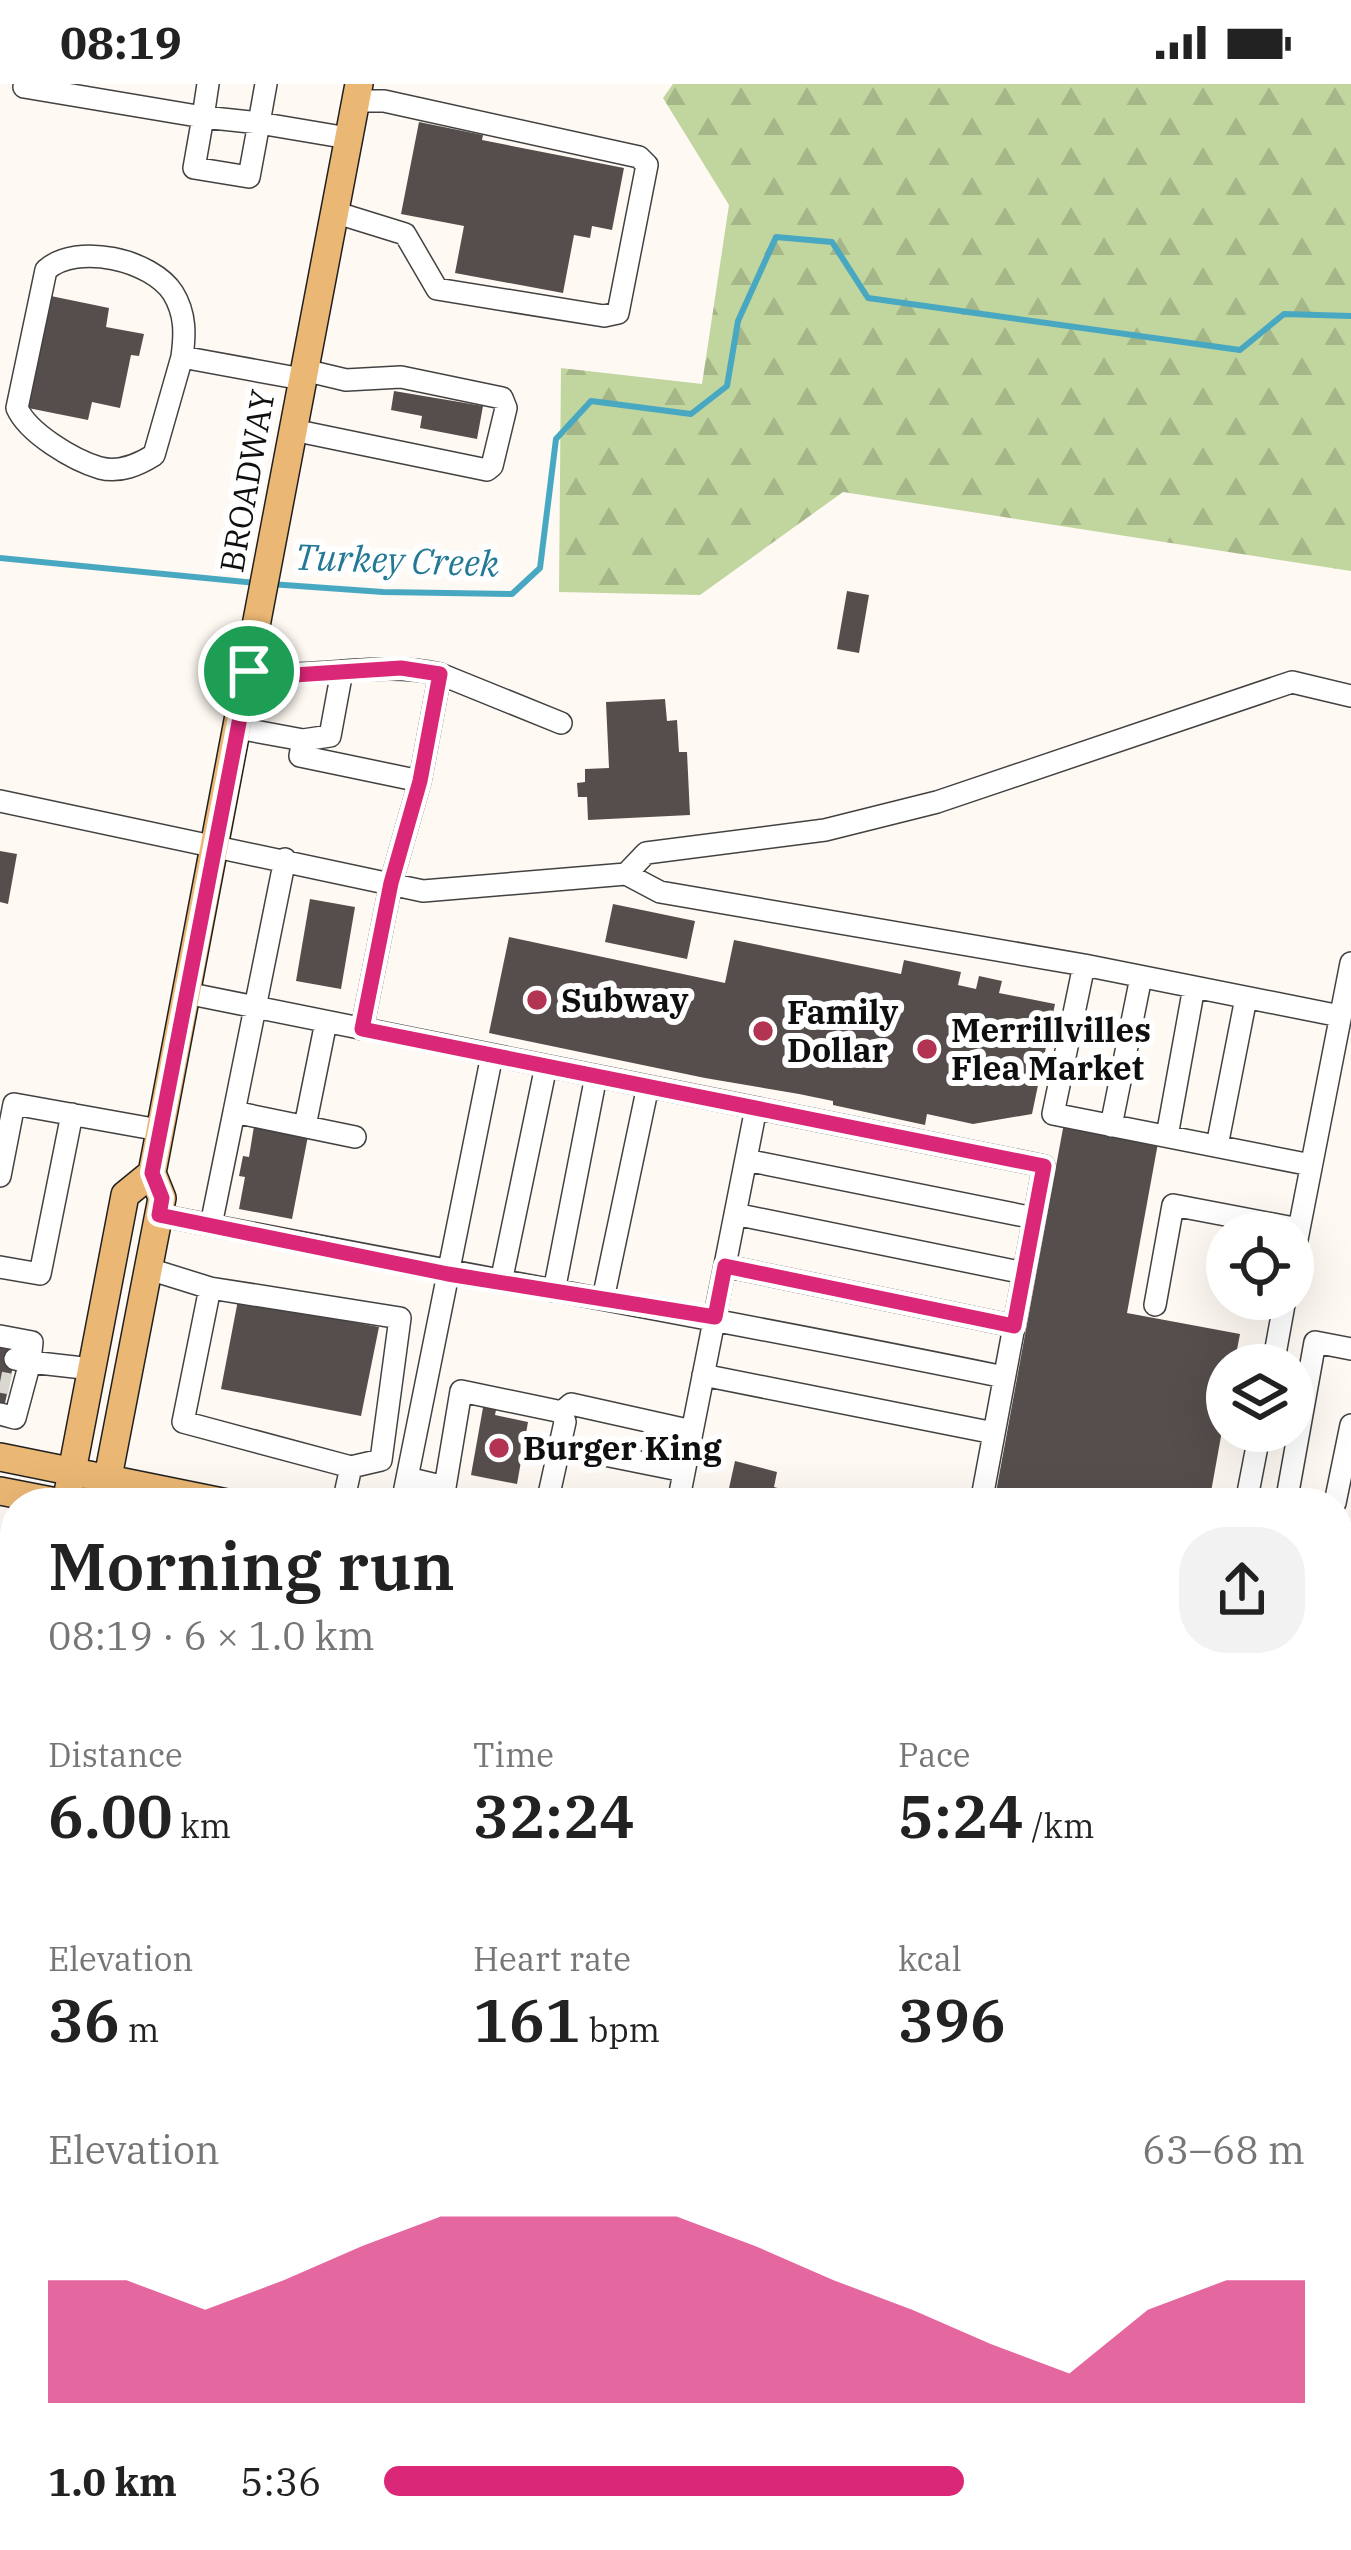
<!DOCTYPE html>
<html lang="en">
<head>
<meta charset="utf-8">
<style>
	body { margin:0; font-family:"IBM Plex Serif",serif; background:#f2f2f2; color:#222; height:100vh; display:flex; flex-direction:column; font-size:45px; white-space:nowrap }
	* { box-sizing:border-box; margin:0 }
	p { font-size:39px; color:#767676 }
	.icon { flex:none; width:66px; height:66px; fill:none; stroke:currentColor; stroke-width:2; stroke-linecap:round; stroke-linejoin:round }
	.map { position:relative; flex:1; overflow:hidden }
	.panel { position:absolute; left:0px; top:1404px; width:1353px; height:1062px; display:flex; flex-direction:column; background:#fff; border-radius:48px 48px 0 0; box-shadow:0 12px 48px #0002 }
	.panel>* { flex:none }
	.tools { position:absolute; left:1206px; top:1128px; display:grid; gap:24px }
	.tools a { display:grid; place-items:center; width:108px; height:108px; border-radius:50%; background:#fff; box-shadow:0 12px 48px #0002; font-size:60px }
	.pin { position:absolute; display:grid; place-items:center; width:102px; height:102px; color:#fff; margin:-51px; border:6px solid #fff; border-radius:50%; box-shadow:0 3px 12px #0007 }
	.round { display:grid; place-items:center; flex:none; width:126px; height:126px; border-radius:48px; background:#f2f2f2 }
	.overview { display:flex; align-items:center; justify-content:space-between; height:204px; padding:0 48px }
	h1 { font-size:66px; font-weight:600; line-height:90px }
	.figures { display:grid; grid-template-columns:repeat(3,1fr); gap:18px; height:204px; padding:12px 48px }
	.figures div { display:grid; align-content:center }
	.figures b { font-size:60px; font-weight:600 }
	.figures small { font-size:33px; font-weight:400 }
	.figures p { font-size:33px }
	.chart { height:336px; padding:24px 48px }
	.chart p { display:flex; justify-content:space-between }
	.chart svg { width:100%; height:216px; margin-top:12px; fill:#db2777; opacity:.7 }
	ul { padding:0 48px; list-style:none; font-size:39px }
	li { display:grid; grid-template-columns:192px 144px 1fr; align-items:center; height:90px }
	li i { height:30px; border-radius:15px; background:#db2777 }
	.status { display:flex; justify-content:space-between; align-items:center; height:84px; padding:0 60px; background:#fff; direction:ltr }
	.status svg { height:33px; fill:currentColor }
	.map>svg:first-child { display:block }
	.forest { fill:url(#forest-firs) }
	.lines { fill:none; stroke-linecap:round; stroke-linejoin:round }
	.stream { stroke:#49a8c1; stroke-width:6 }
	.building { fill:#564e4c }
	.minor-tunnel { stroke:#dad6d0; stroke-width:21; stroke-dasharray:21 10; stroke-linecap:butt }
	.minor-casing { stroke:#424242; stroke-width:24 }
	.major-casing { stroke:#202020; stroke-width:30 }
	.minor { stroke:#fff; stroke-width:21 }
	.major { stroke:#ebb774; stroke-width:27 }
	.route-casing { stroke:#fff; stroke-width:24 }
	.route { stroke:#db2777; stroke-width:15 }
	.poi-dot { fill:#b23352; stroke:#fff; stroke-width:4.5 }
	.labels { text-anchor:middle; stroke-width:12; stroke-linejoin:round; paint-order:stroke }
	.street-label { font-size:33px; fill:#0f0f0f; stroke:#fff }
	.poi-label { font-size:33px; font-weight:bold; fill:#0f0f0f; stroke:#fff; text-anchor:start }
	.water-label { font-size:36px; font-style:italic; fill:#237995; stroke:#fff }
</style>
</head>
<body>
<div class="status"><b>08:19</b><svg viewBox="0 0 49 12"><path d="M0 12V9h3v3zM5 12V6h3v6zM10 12V3h3v9zM15 12V0h3v12zM26 1h20v11H26zM47 4h2v5h-2z"/></svg></div>
<div class="map">
<svg width="1351" height="2466" viewBox="0 0 1351 2466">
	<defs>
		<pattern id="forest-firs" width="22" height="20" patternUnits="userSpaceOnUse" patternTransform="scale(3)"><rect width="22" height="20" fill="#c1d59f"/><path d="M5 1l3.5 6h-7zM16 11l3.5 6h-7z" fill="#a5b688"/></pattern>
	</defs>
	<rect width="100%" height="100%" fill="#fef9f2"/>
	<path class="forest" d="M673,0H1351V487L843,408L700,511L559,508L561,284L702,300L729,121L663,14Z
		M1338,1695L1351,1698V2466H1042L1046,2451H1338Z"/>
	<g class="lines">
		<path class="stream" d="M0,474L257,499
			M270,500L383,508L512,510L540,484L556,355L591,317L691,330L727,302L738,237L776,153L832,158L868,214L1240,266L1284,230L1351,232"/>
	</g>
	<path class="building" d="M419,38L483,51L482,56L624,84L612,146L592,142L590,154L574,151L563,209L455,189L464,142L401,130Z
		M46,211L109,224L106,243L144,250L139,272L131,271L120,324L92,318L88,336L23,323Z
		M394,307L483,322L477,355L420,344L422,332L391,326Z
		M847,507L869,511L859,569L837,565Z
		M665,615L667,637L677,636L679,668H687L690,731L588,736L587,713H578L577,699L585,698V685L609,684L606,618Z
		M0,767L17,770L8,820L0,818Z
		M310,815L355,823L341,905L296,897Z
		M613,820L695,837L687,875L605,858Z
		M509,853L725,899L734,856L901,890L904,876L961,888L958,901L976,905L979,892L1002,897L999,909L1055,920L1032,1030L973,1040L927,1030L925,1041L833,1021V1017L799,1010L705,994L489,949Z
		M1064,1039L1158,1059L1127,1229L1240,1250L1234,1281H1227V1319L1209,1419H994Z
		M254,1042L308,1052L292,1135L239,1125L245,1093L239,1092L243,1072L249,1073Z
		M238,1216L379,1243L361,1332L221,1305Z
		M0,1250L19,1254L4,1324L0,1323Z
		M484,1318L497,1321L495,1331L528,1338L517,1400L471,1391Z
		M735,1377L777,1388L774,1403L781,1405L778,1415L773,1414L772,1419L726,1418Z
		M2,2357L15,2360V2430L0,2427Z
		M824,2454L858,2459L857,2466H822Z"/>
	<g class="lines">
		<path class="minor-tunnel" d="M0,1298L10,1300"/>
		<g class="minor-casing">
			<path id="minor" d="M25,0L24,3L203,33L194,84L249,93L259,39L203,33L208,0
				M266,0L259,39L348,54
				M334,128L405,150L437,205L604,232L618,229L647,81L639,73L384,17H356
				M182,273C185,251 186,230 173,209C152,176 77,158 46,186L17,324C28,349 73,376 100,384C120,389 138,381 154,371L182,273L302,295
				M293,346L487,386L492,382L506,324L502,314L401,293L346,296L304,286
				M249,587C312,597 377,576 440,590L420,697
				M440,590L561,639
				M238,644L303,656L300,672L420,697L391,799L362,945
				M303,656L330,652L342,587
				M0,717L423,807L626,790L646,769L825,746L937,718L1292,598L1351,612
				M626,790L660,808L1084,881L1053,1030L1311,1081
				M1084,881L1340,932
				M186,909L1044,1082L981,1419
				M234,1028L285,775
				M305,1042L326,938
				M1111,1042L1141,893
				M1167,1052L1194,903
				M1217,1062L1246,914
				M746,1076L1034,1134
				M0,1092L14,1020L159,1046
				M735,1130L1024,1189
				M159,1131C440,1187 723,1235 1004,1293
				M211,1141L234,1028L355,1053
				M1293,1176L1351,879
				M725,1182L1014,1242
				M0,1183L40,1190L72,1030
				M149,1185L210,1204L183,1338L351,1383L343,1419
				M501,1198L546,982
				M210,1204L400,1234L381,1376L351,1383
				M554,1207L596,992
				M603,1215L648,1002
				M1155,1221L1173,1121L1299,1145
				M0,1252L32,1258L30,1278L15,1275
				M1273,1281L1285,1215
				M703,1291L994,1349
				M562,1328L571,1320L692,1347
				M0,1330L15,1334L30,1278L92,1285
				M560,1362L684,1387
				M407,1394L445,1403L461,1307L562,1328L565,1338L547,1419
				M402,1419L492,971
				M678,1419L756,1024
				M1246,1419L1260,1347
				M1286,1419L1315,1258L1351,1265
				M1335,1419L1351,1341
				M1338,1578L1351,1580
				M0,1656L15,1659
				M0,1959L15,1962
				M0,2116L15,2120
				M0,2228L15,2230
				M0,2310L15,2313
				M180,2457L181,2451
				M0,2466H1
				M769,2466L771,2451"/>
		</g>
		<g class="major-casing">
			<path id="major" d="M0,1373L227,1419
				M0,1407L62,1419
				M66,1419L125,1111L152,1089
				M103,1419L162,1114L152,1089L359,0
				M1338,1659L1351,1662
				M10,1818L1,1741L15,1672
				M0,1871L15,1805"/>
		</g>
		<use href="#minor" class="minor"/>
		<use href="#major" class="major"/>
	</g>
	<g class="lines">
		<g class="route-casing">
			<path id="route" d="M401,584L440,590L420,697L391,799L362,945L1044,1082L1014,1242L725,1182L715,1233L448,1190L159,1131L162,1114L152,1089L249,587L294,591Z"/>
		</g>
		<use href="#route" class="route"/>
	</g>
	<g class="poi-dot">
		<circle cx="537" cy="916" r="12"/>
		<circle cx="763" cy="947" r="12"/>
		<circle cx="927" cy="965" r="12"/>
		<circle cx="499" cy="1364" r="12"/>
	</g>
	<g class="labels">
		<g class="street-label">
			<text transform="translate(247 397) rotate(-80)" y="12">BROADWAY</text>
		</g>
		<g class="poi-label">
			<text x="561" y="928">Subway</text>
			<text x="787" y="940">Family<tspan x="787" dy="38">Dollar</tspan></text>
			<text x="951" y="958">Merrillvilles<tspan x="951" dy="38">Flea Market</tspan></text>
			<text x="523" y="1376">Burger King</text>
		</g>
		<g class="water-label">
			<text transform="translate(397 476) rotate(2)" y="13">Turkey Creek</text>
		</g>
	</g>
</svg>
<div class="tools">
<a><svg class="icon" aria-label="locate" viewBox="0 0 24 24"><circle cx="12" cy="12" r="6"/><path d="M12 2v4M12 18v4M2 12h4M18 12h4"/></svg></a>
<a><svg class="icon" aria-label="layers" viewBox="0 0 24 24"><path d="M12 4l9 5-9 5-9-5zM3 14l9 5 9-5"/></svg></a>
</div>
<div class="pin" style="left:249px;top:587px;background:#1e9e55"><svg class="icon" aria-label="arrive" viewBox="0 0 24 24"><path d="M6 21V4h12l-3 4 3 4H6"/></svg></div>
<section class="panel">
<div class="overview"><div><h1>Morning run</h1><p>08:19 · 6 × 1.0 km</p></div><a class="round"><svg class="icon" aria-label="share" viewBox="0 0 24 24"><path d="M12 15V3M7 8l5-5 5 5M5 13v7h14v-7"/></svg></a></div>
<div class="figures">
<div><p>Distance</p><b>6.00<small> km</small></b></div>
<div><p>Time</p><b>32:24</b></div>
<div><p>Pace</p><b>5:24<small> /km</small></b></div>
</div>
<div class="figures">
<div><p>Elevation</p><b>36<small> m</small></b></div>
<div><p>Heart rate</p><b>161<small> bpm</small></b></div>
<div><p>kcal</p><b>396</b></div>
</div>
<div class="chart"><p><span>Elevation</span>63–68 m</p>
<svg viewBox="0 0 160 44" preserveAspectRatio="none"><path d="M0 44V19L10 19L20 25L30 19L40 12L50 6L60 6L70 6L80 6L90 12L100 19L110 25L120 32L130 38L140 25L150 19L160 19V44z"/></svg>
</div>
<ul>
<li><b>1.0 km</b>5:36<i style="width:63%"></i></li>
</ul>
</section>
</div>
</body>
</html>
